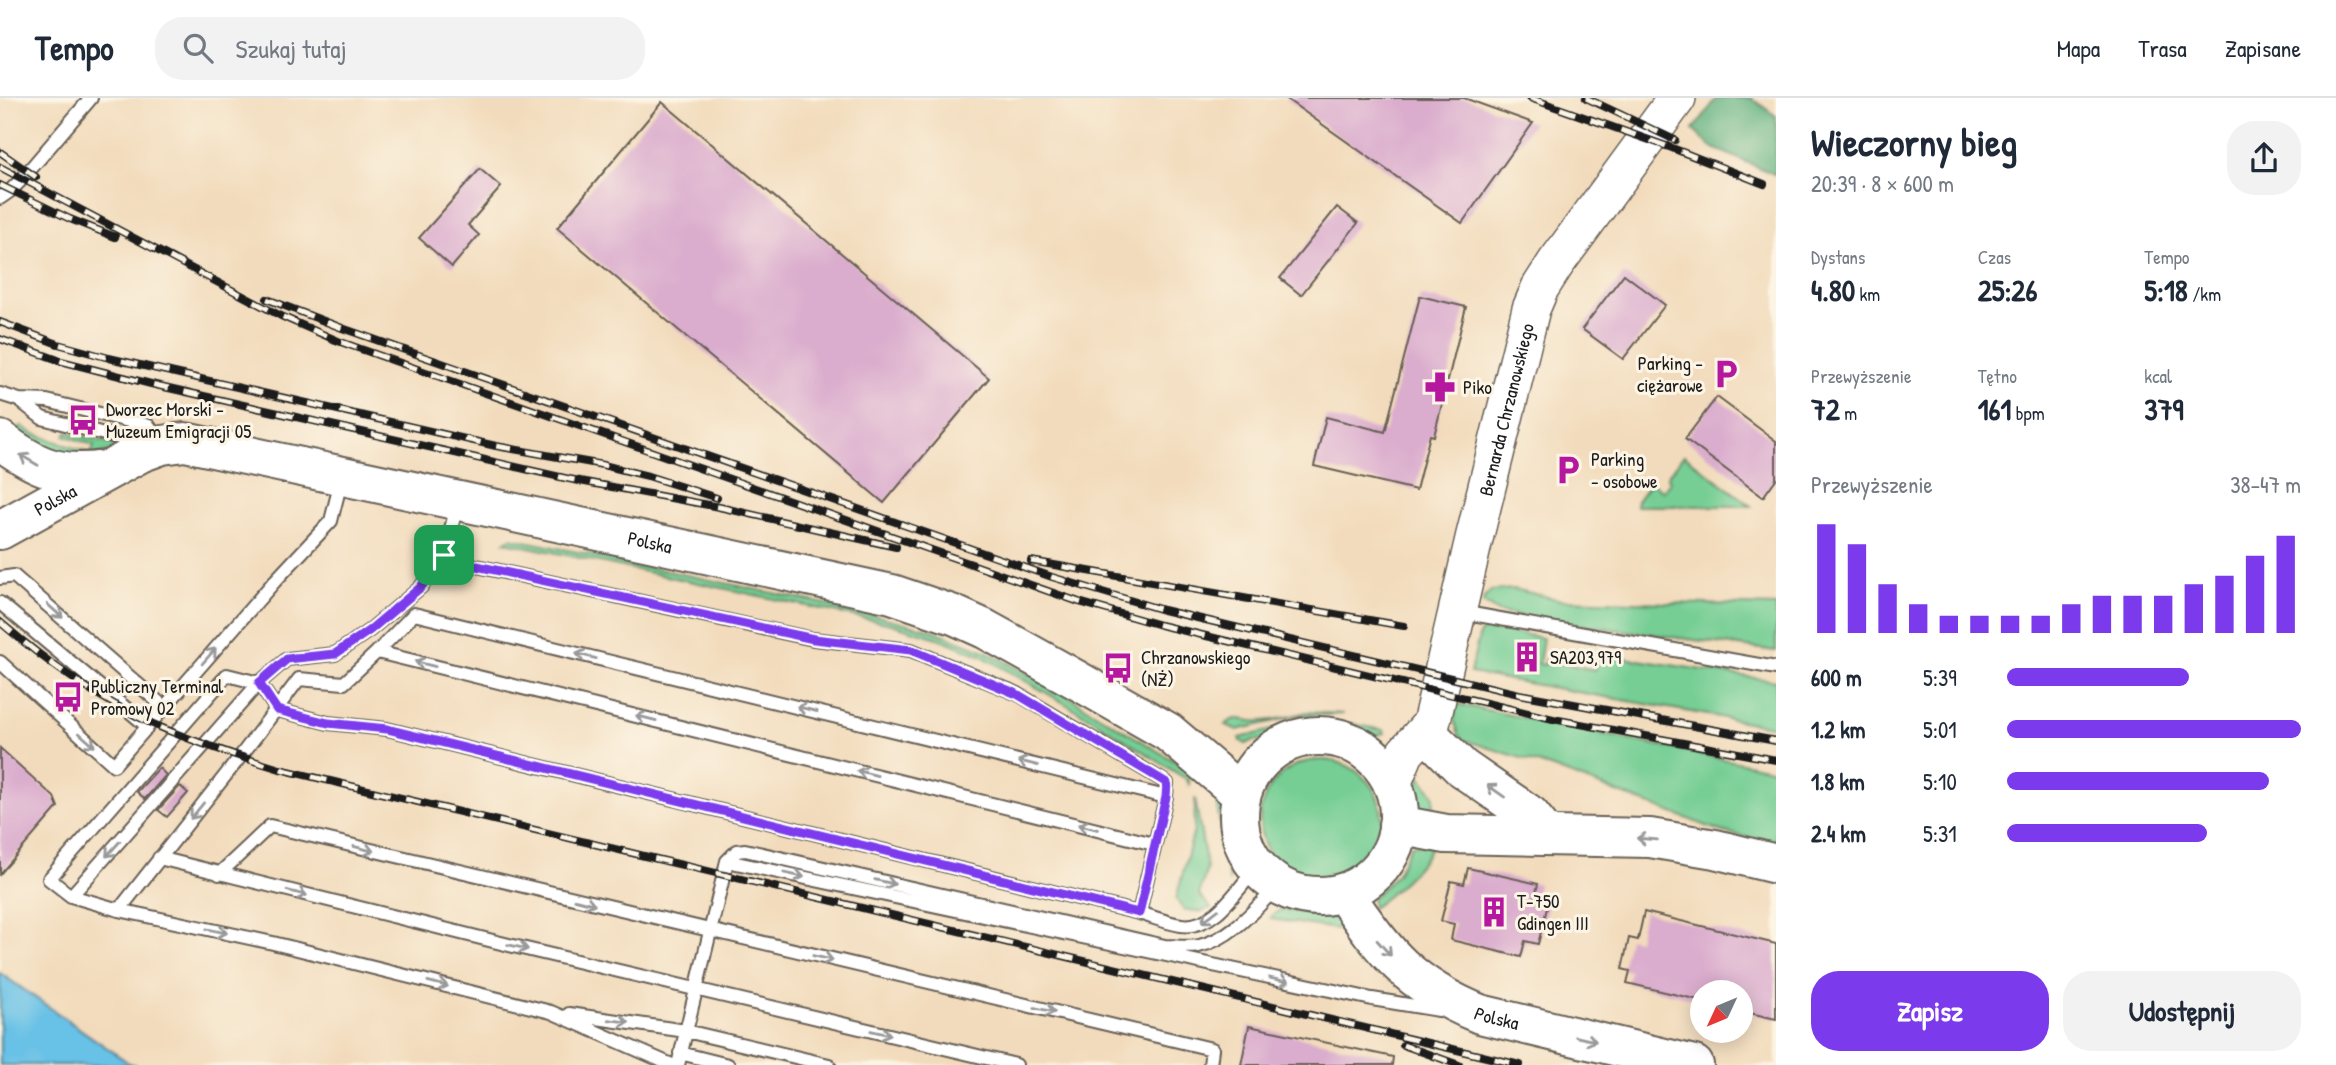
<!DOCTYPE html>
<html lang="pl">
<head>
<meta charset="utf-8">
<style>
	body { margin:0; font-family:"Patrick Hand",sans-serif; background:#f2f2f3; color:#1f2937; height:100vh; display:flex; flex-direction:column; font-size:26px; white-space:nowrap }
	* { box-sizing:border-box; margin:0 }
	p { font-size:23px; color:#747a83 }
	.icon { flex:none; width:38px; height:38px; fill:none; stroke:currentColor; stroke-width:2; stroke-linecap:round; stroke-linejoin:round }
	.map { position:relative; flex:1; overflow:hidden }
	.details { display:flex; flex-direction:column; background:#fff; width:560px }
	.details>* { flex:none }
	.needle { width:46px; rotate:226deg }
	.controls { position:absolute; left:1690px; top:882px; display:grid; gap:14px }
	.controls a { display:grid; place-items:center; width:63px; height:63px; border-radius:50%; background:#fff; box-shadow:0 4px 18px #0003; font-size:35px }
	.pin { position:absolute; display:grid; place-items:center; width:60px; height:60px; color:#fff; margin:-30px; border-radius:14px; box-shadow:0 4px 10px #0006 }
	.round { display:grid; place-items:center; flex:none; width:74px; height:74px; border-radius:28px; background:#f2f2f3 }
	.summary { display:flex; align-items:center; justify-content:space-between; height:119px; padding:0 35px }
	h1 { font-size:38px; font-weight:700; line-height:52px }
	.stats { display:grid; grid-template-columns:repeat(3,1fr); gap:10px; height:119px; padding:7px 35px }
	.stats div { display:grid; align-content:center }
	.stats b { font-size:30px; font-weight:700 }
	.stats small { font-size:19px; font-weight:400 }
	.stats p { font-size:19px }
	.chart { height:196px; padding:14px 35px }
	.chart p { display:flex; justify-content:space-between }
	.chart svg { width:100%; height:126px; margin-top:7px; stroke:#7c3aed; stroke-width:6 }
	.cta { display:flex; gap:14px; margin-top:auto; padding:14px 35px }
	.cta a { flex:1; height:80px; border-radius:28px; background:#7c3aed; color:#fff; font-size:28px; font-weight:700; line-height:80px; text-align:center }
	.cta a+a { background:#f2f2f3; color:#1f2937 }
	ul { padding:0 35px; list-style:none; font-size:23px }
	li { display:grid; grid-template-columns:112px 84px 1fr; align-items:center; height:52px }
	li i { height:18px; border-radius:9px; background:#7c3aed }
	header { display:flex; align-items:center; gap:42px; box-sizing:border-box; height:98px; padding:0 35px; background:#fff; border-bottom:2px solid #e0e1e3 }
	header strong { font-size:33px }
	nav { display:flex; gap:38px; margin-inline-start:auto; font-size:24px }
	.search { width:490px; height:63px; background:#f2f2f3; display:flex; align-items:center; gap:18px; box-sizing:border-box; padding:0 24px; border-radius:28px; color:#747a83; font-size:26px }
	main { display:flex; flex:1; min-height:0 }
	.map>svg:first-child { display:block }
	.green { fill:#76ce94; stroke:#497558; stroke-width:2 }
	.forest { fill:#60b17e; stroke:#3e664d; stroke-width:2 }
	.water { fill:#68c1e6; stroke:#426e81; stroke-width:2 }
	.building { fill:#daaccd }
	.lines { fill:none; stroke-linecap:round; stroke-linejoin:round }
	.lane-casing { stroke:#675f54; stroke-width:16 }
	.secondary-casing { stroke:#675f54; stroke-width:40 }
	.highway-casing { stroke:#675f54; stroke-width:42 }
	.lane { stroke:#fff; stroke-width:12 }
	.secondary { stroke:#fff; stroke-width:37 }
	.highway { stroke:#fff; stroke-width:38 }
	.rail-casing { stroke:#1c1c1c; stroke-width:8 }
	.rail { stroke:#fcf5e5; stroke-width:5; stroke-dasharray:16; stroke-linecap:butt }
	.oneway { stroke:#999 }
	.route-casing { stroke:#fff; stroke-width:14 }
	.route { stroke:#7c3aed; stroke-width:9 }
	.labels { text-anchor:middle; stroke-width:6; stroke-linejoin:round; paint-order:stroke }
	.poi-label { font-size:19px; fill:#1c1c1c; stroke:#fcf5e5; text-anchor:start }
	.street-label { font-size:19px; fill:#1c1c1c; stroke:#fcf5e5 }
</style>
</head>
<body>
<header>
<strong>Tempo</strong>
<div class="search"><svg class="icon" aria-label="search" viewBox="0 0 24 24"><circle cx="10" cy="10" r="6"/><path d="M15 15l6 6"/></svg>Szukaj tutaj</div>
<nav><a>Mapa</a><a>Trasa</a><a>Zapisane</a></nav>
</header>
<main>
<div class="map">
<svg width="1776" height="967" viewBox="0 0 1776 967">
	<rect width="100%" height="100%" fill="#fcf5e5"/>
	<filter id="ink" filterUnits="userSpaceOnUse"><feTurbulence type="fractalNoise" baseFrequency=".0143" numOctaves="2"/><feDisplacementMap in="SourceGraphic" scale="14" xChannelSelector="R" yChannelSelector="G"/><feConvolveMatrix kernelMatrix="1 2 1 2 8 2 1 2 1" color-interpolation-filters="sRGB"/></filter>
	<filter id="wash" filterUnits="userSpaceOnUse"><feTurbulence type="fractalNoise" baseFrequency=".00686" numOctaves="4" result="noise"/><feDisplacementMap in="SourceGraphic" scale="28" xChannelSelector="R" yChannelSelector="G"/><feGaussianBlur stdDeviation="1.57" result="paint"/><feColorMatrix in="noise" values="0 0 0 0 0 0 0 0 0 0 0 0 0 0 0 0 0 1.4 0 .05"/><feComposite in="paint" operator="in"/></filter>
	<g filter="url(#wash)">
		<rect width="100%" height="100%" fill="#f2dbbc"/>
		<path class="green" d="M22,328L32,335L91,356L94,347L65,338L67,334L119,347L121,350L67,365L12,332Z
			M1684,357L1751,408H1636L1637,403L1651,384L1663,393L1671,383L1667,379Z
			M510,440L849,511L932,532L987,554L1061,594L1192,674L1189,681L1190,688L1186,681L1092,621L980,557L938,540L891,526L505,444Z
			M1514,491L1561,502L1776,508V553L1568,525L1498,514L1483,505L1484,500L1491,493Z
			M1489,530L1543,540L1539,566L1544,567L1546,562L1595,572L1598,556L1776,583V629L1470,575L1480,535Z
			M1457,606L1776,672V746L1720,733L1553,670L1461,641L1454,623Z
			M1307,614L1344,616L1297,618L1237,632L1226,627C1235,617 1241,622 1252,623C1269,625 1290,618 1307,614Z
			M1319,624H1342L1384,632L1385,635L1372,638L1337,630L1303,631L1292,632L1268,643L1254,642L1246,646L1241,643L1240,640C1266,633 1292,627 1319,624Z
			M1260 723a61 61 0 1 1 122 0a61 61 0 1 1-122 0Z
			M1420,678L1434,697L1433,721C1416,711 1414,695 1420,678Z
			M1195,700L1207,770L1199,797L1211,810L1200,814L1183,811L1176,801L1194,732Z
			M1222,703L1233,756L1234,771L1229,782L1217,709L1218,704Z
			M1411,747H1431C1428,764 1387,800 1372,810V800L1397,776Z
			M1280,812L1328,816L1345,827L1335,831L1271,821L1270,819Z"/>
		<path class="forest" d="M1717,0H1751L1776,18V77L1711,49L1693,32Z"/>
		<path class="water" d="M0,875L129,965L137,967H0Z"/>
		<g id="blocks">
			<path class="building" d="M1285,0H1464L1533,25L1462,125Z
				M662,4L989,280L884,405L557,130Z
				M480,71L501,89L468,127L479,137L452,169L419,140Z
				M1337,109L1358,125L1301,197L1280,180Z
				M1624,176L1665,207L1623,261L1582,231Z
				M1420,198L1466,209L1434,338L1430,337L1416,392L1314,368L1326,319L1385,334Z
				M1717,299L1776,343V381L1763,399L1685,341Z
				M0,650L54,699L58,709L0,776Z
				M159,670L166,677L145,701L137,694Z
				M180,688L188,695L167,719L158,712Z
				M1468,770L1538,786L1534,803L1548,806L1538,846L1525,843L1521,859L1451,842L1454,826L1441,823L1451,783L1464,786Z
				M1644,814L1776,846V921L1741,913V894H1703V903L1627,885L1630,873L1622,871L1629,840L1638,842Z
				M1249,928L1393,959L1392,967H1241Z"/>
		</g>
	</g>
	<g filter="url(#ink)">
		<use href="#blocks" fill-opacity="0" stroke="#675f54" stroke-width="2"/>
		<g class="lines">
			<g class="lane-casing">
				<path id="lane" d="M0,100L10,93L22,81L91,0
					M0,296L19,302L47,303L149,328L160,344
					M19,302L42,320L124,341L135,351
					M444,457L472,467L813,541L911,552L1018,596L1167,685L1166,699L1139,815
					M0,480L14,478L164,609
					M0,505L147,628
					M1461,514L1776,570
					M377,554L414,516L1166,699
					M0,564L114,667L274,484L331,423L341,383
					M159,760L509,847L1016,967
					M727,763L1372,901L1439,912
					M219,776L270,728L1212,951L1210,967
					M71,798L49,781L227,577L259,585L277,612L328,625L387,631L1139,815C1153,819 1167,825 1181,827C1214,832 1238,790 1257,769
					M119,812L71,798L259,585L287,561L335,556L370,532L421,489L444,457L457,408
					M569,916L686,933L829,967
					M680,955L728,967
					M672,967L551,914L273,845L119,812L240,659L299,581L344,585L377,554L1154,746
					M678,967L727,763L737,753L745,752L1165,848C1176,848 1188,850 1199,848C1231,841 1256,810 1278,788"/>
			</g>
			<g class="secondary-casing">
				<g id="secondary">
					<path id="s1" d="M1392,686L1405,655L1431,626L1474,441L1531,211L1540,190L1556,165L1677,0"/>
				</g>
			</g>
			<g class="highway-casing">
				<g id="highway">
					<path d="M0,342C36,369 59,379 105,372"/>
					<path id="s2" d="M0,432L140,355L162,347L185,344L892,496L954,517L985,531L1075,581L1168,634L1241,696"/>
					<path d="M1426,634L1462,670L1530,717L1547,738"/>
					<circle cx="1319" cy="718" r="80"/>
					<path d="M1398,727L1446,736L1650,740L1715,751L1776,766"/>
					<path id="s3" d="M1344,795C1384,855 1411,888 1480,916L1694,967"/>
				</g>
			</g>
			<use href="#lane" class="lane"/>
			<use href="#secondary" class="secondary"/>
			<use href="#highway" class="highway"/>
			<g class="rail-casing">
				<path id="rail" d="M1530,0L1672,50L1764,86
					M1586,0L1675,42
					M0,54L36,79
					M0,69L281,218L338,243L1079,504L1160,527L1553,621L1776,662
					M0,87L70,121L115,139
					M267,201L342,230L1052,479L1163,512L1519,596L1776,643
					M0,224L58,246L109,260L496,348L603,367L648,378L717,400
					M0,241L61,263L151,286L569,381L719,409L896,449
					M1031,463L1404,528
					M0,524C45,563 98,601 153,626C194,644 237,658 280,671L1520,967
					M1403,947L1459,967"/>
			</g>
			<use href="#rail" class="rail"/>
		</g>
		<defs><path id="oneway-shaft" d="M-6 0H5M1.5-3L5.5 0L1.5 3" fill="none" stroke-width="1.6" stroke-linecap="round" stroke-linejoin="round" transform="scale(1.75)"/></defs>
		<g class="oneway">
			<use href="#oneway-shaft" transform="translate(29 362) rotate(-150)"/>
			<use href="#oneway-shaft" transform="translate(55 513) rotate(42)"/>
			<use href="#oneway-shaft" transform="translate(209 558) rotate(-49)"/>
			<use href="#oneway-shaft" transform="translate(586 558) rotate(-166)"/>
			<use href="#oneway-shaft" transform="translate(425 566) rotate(-166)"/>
			<use href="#oneway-shaft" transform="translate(807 611) rotate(-166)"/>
			<use href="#oneway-shaft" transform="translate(646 620) rotate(-166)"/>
			<use href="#oneway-shaft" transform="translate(87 642) rotate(42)"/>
			<use href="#oneway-shaft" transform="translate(1028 665) rotate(-166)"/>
			<use href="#oneway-shaft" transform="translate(867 675) rotate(-166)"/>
			<use href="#oneway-shaft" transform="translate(1496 693) rotate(-145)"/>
			<use href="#oneway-shaft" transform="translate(197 713) rotate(129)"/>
			<use href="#oneway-shaft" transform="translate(1088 729) rotate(-166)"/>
			<use href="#oneway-shaft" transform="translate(1647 741) rotate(-175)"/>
			<use href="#oneway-shaft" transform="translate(113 751) rotate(132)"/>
			<use href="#oneway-shaft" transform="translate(364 751) rotate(14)"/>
			<use href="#oneway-shaft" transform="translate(794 777) rotate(12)"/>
			<use href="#oneway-shaft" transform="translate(885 784) rotate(13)"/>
			<use href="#oneway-shaft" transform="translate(297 795) rotate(14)"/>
			<use href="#oneway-shaft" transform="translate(585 804) rotate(14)"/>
			<use href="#oneway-shaft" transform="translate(1210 818) rotate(143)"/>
			<use href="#oneway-shaft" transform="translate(217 833) rotate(12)"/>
			<use href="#oneway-shaft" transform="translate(518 849) rotate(13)"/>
			<use href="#oneway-shaft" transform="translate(1384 850) rotate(48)"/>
			<use href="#oneway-shaft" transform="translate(823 860) rotate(13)"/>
			<use href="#oneway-shaft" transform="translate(1279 882) rotate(12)"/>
			<use href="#oneway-shaft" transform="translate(438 886) rotate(14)"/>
			<use href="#oneway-shaft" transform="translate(1045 912) rotate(13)"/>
			<use href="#oneway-shaft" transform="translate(619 923) rotate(8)"/>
			<use href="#oneway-shaft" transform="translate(881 935) rotate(13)"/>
			<use href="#oneway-shaft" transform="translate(1586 941) rotate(13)"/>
		</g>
	</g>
	<g class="lines" filter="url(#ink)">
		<g class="route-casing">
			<path id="route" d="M444,457L472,467L814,541L911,552L1017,596L1167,685L1166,699L1139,815L387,631L328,625L277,612L259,585L287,561L335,556L370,532L421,489Z"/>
		</g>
		<use href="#route" class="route"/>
	</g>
	<defs>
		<g id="parking-bare" transform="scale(2.415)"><path d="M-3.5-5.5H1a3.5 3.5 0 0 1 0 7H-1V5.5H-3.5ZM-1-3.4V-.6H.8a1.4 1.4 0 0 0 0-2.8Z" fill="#b5179e" stroke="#fcf5e5" stroke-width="2.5" paint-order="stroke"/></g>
		<g id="pharmacy-bare" transform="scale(2.415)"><path d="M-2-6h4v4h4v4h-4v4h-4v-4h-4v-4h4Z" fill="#b5179e" stroke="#fcf5e5" stroke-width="2.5" paint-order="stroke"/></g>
		<g id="bus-bare" transform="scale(2.415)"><path d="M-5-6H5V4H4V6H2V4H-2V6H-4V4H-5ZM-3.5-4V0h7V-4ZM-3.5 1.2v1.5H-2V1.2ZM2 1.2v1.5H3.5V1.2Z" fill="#b5179e" stroke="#fcf5e5" stroke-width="2.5" paint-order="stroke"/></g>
		<g id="building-bare" transform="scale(2.415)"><path d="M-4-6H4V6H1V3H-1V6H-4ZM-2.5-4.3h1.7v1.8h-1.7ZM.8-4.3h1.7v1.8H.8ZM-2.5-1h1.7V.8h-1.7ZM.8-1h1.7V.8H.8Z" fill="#b5179e" stroke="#fcf5e5" stroke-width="2.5" paint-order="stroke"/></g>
	</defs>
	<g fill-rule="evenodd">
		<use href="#parking-bare" x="1726" y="276"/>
		<use href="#pharmacy-bare" x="1440" y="289"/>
		<use href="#bus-bare" x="83" y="322"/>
		<use href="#parking-bare" x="1568" y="372"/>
		<use href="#building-bare" x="1527" y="559"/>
		<use href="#bus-bare" x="1118" y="570"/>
		<use href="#bus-bare" x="68" y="599"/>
		<use href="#building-bare" x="1494" y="814"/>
	</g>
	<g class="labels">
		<g class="poi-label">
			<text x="1703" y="272" text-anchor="end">Parking -<tspan x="1703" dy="22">ciężarowe</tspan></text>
			<text x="1463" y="296">Piko</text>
			<text x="106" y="318">Dworzec Morski -<tspan x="106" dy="22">Muzeum Emigracji 05</tspan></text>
			<text x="1591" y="368">Parking<tspan x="1591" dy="22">- osobowe</tspan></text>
			<text x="1141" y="566">Chrzanowskiego<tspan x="1141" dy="22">(NŻ)</tspan></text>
			<text x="1550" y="566">SA203,979</text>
			<text x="91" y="595">Publiczny Terminal<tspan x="91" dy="22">Promowy 02</tspan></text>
			<text x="1517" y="810">T-750<tspan x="1517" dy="22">Gdingen III</tspan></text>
		</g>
		<g class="street-label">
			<text dy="7" stroke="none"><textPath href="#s1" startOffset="396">Bernarda Chrzanowskiego</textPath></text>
			<text dy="7" stroke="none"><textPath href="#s2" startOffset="63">Polska</textPath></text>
			<text dy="7" stroke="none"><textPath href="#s2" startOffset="682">Polska</textPath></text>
			<text dy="7" stroke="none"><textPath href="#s3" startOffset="203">Polska</textPath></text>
		</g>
	</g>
</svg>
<div class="controls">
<a><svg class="needle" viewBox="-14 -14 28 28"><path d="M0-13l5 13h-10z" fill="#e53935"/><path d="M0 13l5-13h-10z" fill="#747a83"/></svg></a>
</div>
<div class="pin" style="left:444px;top:457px;background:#1e9e55"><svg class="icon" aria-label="arrive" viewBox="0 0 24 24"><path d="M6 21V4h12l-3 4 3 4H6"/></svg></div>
</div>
<section class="details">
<div class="summary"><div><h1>Wieczorny bieg</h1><p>20:39 · 8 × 600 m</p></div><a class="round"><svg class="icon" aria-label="share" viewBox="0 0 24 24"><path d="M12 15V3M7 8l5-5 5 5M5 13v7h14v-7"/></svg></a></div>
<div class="stats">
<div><p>Dystans</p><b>4.80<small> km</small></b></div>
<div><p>Czas</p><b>25:26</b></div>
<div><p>Tempo</p><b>5:18<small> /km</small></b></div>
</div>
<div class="stats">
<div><p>Przewyższenie</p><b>72<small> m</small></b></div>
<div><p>Tętno</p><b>161<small> bpm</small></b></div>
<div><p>kcal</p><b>379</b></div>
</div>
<div class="chart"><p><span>Przewyższenie</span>38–47 m</p>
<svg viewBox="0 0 160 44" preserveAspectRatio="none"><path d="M5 44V6M15 44V13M25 44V27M35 44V34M45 44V38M55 44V38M65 44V38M75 44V38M85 44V34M95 44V31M105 44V31M115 44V31M125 44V27M135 44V24M145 44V17M155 44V10"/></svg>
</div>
<ul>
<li><b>600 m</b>5:39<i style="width:62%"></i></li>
<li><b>1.2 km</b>5:01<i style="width:100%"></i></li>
<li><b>1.8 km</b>5:10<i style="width:89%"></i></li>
<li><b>2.4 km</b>5:31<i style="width:68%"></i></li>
</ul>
<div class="cta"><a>Zapisz</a><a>Udostępnij</a></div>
</section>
</main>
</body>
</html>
